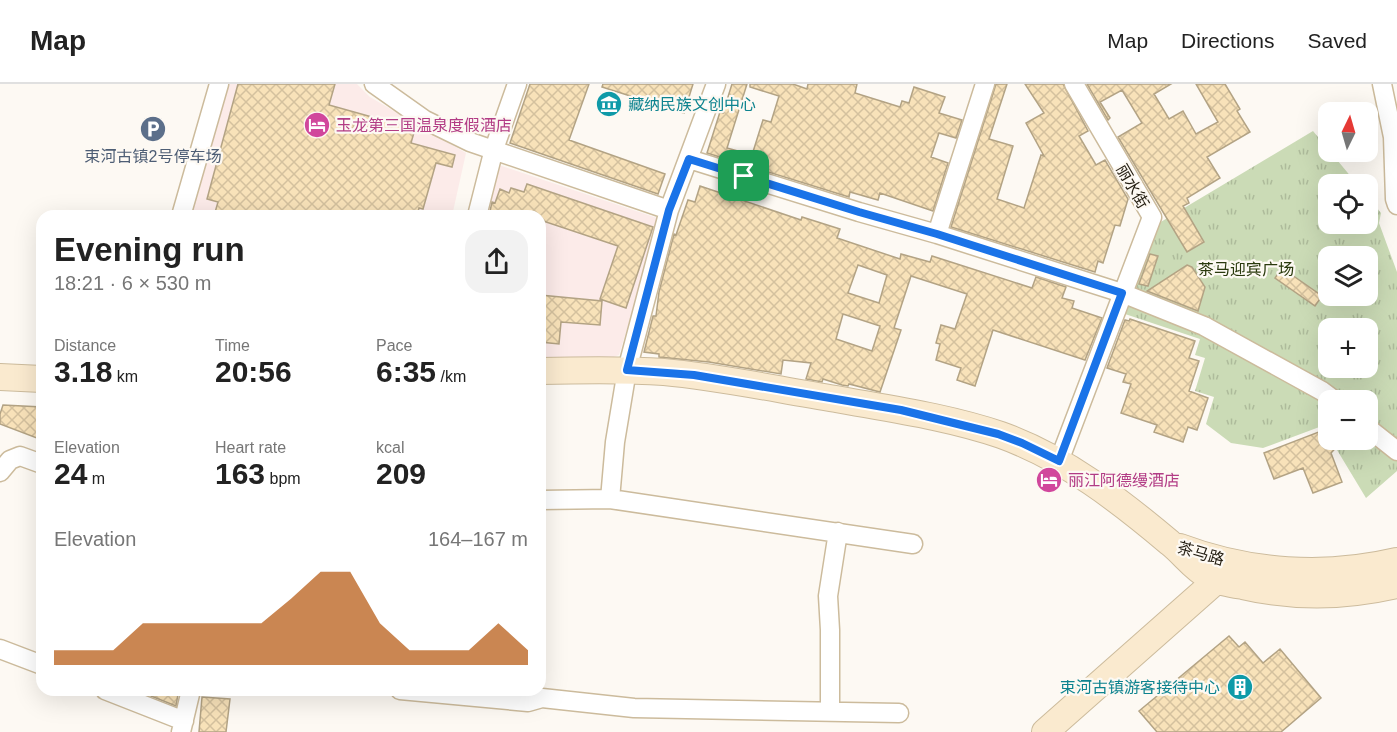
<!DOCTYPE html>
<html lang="en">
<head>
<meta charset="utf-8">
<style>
	body { margin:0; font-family:Helvetica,"Noto Sans SC",sans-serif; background:#f2f2f2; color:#222; height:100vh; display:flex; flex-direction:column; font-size:22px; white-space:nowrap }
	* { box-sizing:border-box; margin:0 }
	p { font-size:20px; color:#767676 }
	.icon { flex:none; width:33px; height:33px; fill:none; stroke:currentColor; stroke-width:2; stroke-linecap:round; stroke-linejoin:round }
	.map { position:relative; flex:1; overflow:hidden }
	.sheet { position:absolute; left:36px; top:126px; width:510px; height:486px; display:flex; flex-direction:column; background:#fff; border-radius:18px; box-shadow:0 6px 24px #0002 }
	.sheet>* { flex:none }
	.needle { width:39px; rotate:5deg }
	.tools { position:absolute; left:1318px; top:18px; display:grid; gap:12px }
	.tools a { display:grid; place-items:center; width:60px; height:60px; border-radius:12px; background:#fff; box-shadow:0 6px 24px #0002; font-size:30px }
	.pin { position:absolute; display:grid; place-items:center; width:51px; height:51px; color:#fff; margin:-26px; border-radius:12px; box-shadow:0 3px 9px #0006 }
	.round { display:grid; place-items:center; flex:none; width:63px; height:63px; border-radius:18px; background:#f2f2f2 }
	.summary { display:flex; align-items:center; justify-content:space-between; height:102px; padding:0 18px }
	h1 { font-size:33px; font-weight:700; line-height:45px }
	.figures { display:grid; grid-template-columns:repeat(3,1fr); gap:9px; height:102px; padding:6px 18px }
	.figures div { display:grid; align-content:center }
	.figures b { font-size:30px; font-weight:700 }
	.figures small { font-size:16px; font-weight:400 }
	.figures p { font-size:16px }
	.chart { height:168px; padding:12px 18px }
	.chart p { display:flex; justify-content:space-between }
	.chart svg { width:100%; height:108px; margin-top:6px; fill:#b45309; opacity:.7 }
	header { display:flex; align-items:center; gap:36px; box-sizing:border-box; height:84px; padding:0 30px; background:#fff; border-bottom:2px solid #e0e0e0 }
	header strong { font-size:28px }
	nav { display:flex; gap:33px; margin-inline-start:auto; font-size:21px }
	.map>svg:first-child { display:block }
	.commercial { fill:#fcebe9 }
	.park { fill:url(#park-tufts); fill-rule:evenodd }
	.building { fill:url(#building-cross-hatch); stroke:#b3a384; stroke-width:1.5; fill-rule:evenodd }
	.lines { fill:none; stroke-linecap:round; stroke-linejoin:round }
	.street-casing { stroke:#ccbb9c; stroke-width:21 }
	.secondary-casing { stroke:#ccbb9c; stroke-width:28 }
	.street { stroke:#fff; stroke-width:18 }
	.secondary { stroke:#faeacf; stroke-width:26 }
	.route-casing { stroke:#fff; stroke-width:12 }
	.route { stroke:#1a73e8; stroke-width:8 }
	.labels { text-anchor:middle; stroke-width:4.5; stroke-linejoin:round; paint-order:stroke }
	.culture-label { font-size:16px; fill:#0d838f; stroke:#fdf9f3; text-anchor:start }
	.hotel-label { font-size:16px; fill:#b23c85; stroke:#fdf9f3; text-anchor:start }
	.service-label { font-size:16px; fill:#4e5e75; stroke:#fdf9f3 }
	.street-label { font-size:16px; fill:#221c10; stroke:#fdf9f3 }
	.park-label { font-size:16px; fill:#2a3a0d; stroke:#fdf9f3 }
</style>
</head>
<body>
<header>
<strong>Map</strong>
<nav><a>Map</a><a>Directions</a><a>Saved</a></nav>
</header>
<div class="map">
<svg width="1397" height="648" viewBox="0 0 1397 648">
	<defs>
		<pattern id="park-tufts" width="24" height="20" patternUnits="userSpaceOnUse" patternTransform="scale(1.5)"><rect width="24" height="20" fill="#cbdbb6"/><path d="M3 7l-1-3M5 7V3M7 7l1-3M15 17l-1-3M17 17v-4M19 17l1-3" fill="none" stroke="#aebb9b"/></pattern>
		<pattern id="building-cross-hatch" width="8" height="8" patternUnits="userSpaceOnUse" patternTransform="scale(1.5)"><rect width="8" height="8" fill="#f8e2b9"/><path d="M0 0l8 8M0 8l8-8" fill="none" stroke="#d4c19e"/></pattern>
	</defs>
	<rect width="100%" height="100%" fill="#fdf9f3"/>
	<path class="commercial" d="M228,0H357L370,13L466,69L452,132H191Z
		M493,79L660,135L619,271L588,283L540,281V132H470Z"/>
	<path class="park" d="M1313,47L1357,100H1329V140H1368V113L1381,129L1379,139L1397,188V387L1366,414L1331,356H1368V316H1329V353L1322,342L1263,364L1231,359L1206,340L1214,313L1195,307L1205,274L1195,271L1200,255L1119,228L1144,148ZM1329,172H1368V212H1329ZM1329,244H1368V284H1329Z"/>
	<path class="building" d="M238,0H335L329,21L415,45L411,59L455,71L452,83L436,79L423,125L419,124L417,132H214L218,118L207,115Z
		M530,0H589L569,56L665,90L658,110L510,59Z
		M603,0H693L684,29L602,3Z
		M732,0H747L727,64L752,71L763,36L771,38L779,12L750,3V0H793L807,5L808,0H857L855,9L900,23L902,17L909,19L914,3L945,13L939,29L962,36L956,54L939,49L931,73L948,79L933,127L880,109L878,116L850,108L849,113L707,69L720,28L723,29Z
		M996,0H1007L989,55L1013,62L997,115L1024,124L1041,71L1044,72L1026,39L1044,29L1025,0H1063L1088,47L1079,52L1096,81L1105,76L1128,115L1120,142L1115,141L1103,179L1098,177L1095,188L951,143Z
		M1087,0H1171L1154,10L1169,35L1183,27L1196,50L1218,38L1196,0H1225L1240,25L1237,27L1250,48L1207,73L1220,94L1187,114L1189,119L1183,122L1204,158L1187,168L1118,53L1142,39L1122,6L1100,18L1110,34L1108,36Z
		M527,100L653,143L626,224L600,215L618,162L540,136V132H489L492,118L495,119L500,105L509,109L511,104L524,108Z
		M700,102L801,136L802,133L840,145L837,154L900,175L901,170L930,178L932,172L1032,204L1036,193L1066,203L1062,214L1074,217L1072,224L1102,234L1085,276L993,246L975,302L957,296L961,284L936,276L940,260L936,259L941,241L955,245L967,210L911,192L894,244L901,246L880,308L849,300L848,302L842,301L823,295L822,298L806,295L811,279L783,276L781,290L709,278L659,273V270L644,268L653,232H656L659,208L674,150L676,151L688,116L695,118ZM858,181L887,191L879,219L848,209ZM843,230L880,242L872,267L836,255Z
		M1150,170L1158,172L1148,202L1139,200Z
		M1187,181L1192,183L1205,203L1198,227L1147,207Z
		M1282,184L1322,212L1315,222L1275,194Z
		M540,211L602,217L600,241L561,238L559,260L540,258Z
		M1130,235L1195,257L1189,274L1199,277L1189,307L1208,314L1197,346L1188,343L1183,358L1154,348L1157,341L1121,329L1131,300L1123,298L1126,290L1107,284L1125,236L1129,237Z
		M3,321L42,323V356L0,340V330Z
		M1329,344V356H1343L1331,369L1342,398L1313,409L1303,384L1274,395L1264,369Z
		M1229,552L1239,563L1245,558L1263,579L1280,565L1321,614L1281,648H1157L1139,627Z
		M136,606H167L178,610L176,622Z
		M202,613L230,615L226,648H199Z"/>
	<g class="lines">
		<g class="street-casing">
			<path id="street" d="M374,0L425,36L470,58L669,126
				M1382,0L1393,53L1395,115L1397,121
				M689,75L859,128L937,150L1122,209L1204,242L1322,307L1334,316
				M181,132L219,0
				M477,132L494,65L517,0
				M937,150L985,0
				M1368,344L1397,367
				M1059,377L1152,133L1074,0
				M0,388L10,376L20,372L42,380
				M610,415L615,358L627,286L669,126L716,0
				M540,416L610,415L913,460
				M0,565L42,581
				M105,606L184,637
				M400,606L528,618L542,614L634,624L899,629
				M830,627V546L828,512L838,448
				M181,648L191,606"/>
		</g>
		<g class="secondary-casing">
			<path id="secondary" d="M540,287C581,286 622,285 664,288C721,293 779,306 836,315C891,325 948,333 1001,351C1065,374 1119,416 1170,459C1183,469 1194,485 1208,492C1218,498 1231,500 1243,502C1294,514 1346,513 1397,501
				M0,293L42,295
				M1180,463C1249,489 1325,494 1397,477
				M1045,648L1217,496"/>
		</g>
		<use href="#street" class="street"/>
		<use href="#secondary" class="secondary"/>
	</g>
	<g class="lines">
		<g class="route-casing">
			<path id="route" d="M689,75L859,128L937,150L1122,209L1059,377L1022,359L998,350L901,326L694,291L627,286L669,126Z"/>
		</g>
		<use href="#route" class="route"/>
	</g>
	<defs>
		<g id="museum-disc" transform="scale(1.35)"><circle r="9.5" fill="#0f9aa8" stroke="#fdf9f3"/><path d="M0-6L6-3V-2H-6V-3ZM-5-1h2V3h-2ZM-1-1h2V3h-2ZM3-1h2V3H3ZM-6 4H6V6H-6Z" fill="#fff"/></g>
		<g id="hotel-disc" transform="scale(1.35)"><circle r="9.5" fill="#d1479c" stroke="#fdf9f3"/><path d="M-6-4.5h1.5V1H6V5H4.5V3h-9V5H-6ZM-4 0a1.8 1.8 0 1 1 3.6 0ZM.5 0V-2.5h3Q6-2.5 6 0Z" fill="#fff"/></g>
		<g id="parking-disc" transform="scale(1.35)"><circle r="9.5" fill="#5c6f8a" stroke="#fdf9f3"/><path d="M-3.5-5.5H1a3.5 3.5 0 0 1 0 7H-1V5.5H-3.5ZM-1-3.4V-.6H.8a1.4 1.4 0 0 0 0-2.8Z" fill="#fff"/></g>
		<g id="building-disc" transform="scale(1.35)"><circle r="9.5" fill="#0f9aa8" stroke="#fdf9f3"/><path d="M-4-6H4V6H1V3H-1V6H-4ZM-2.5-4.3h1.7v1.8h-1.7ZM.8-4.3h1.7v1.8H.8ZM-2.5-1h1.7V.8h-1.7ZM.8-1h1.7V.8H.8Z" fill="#fff"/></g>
	</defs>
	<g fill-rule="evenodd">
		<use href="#museum-disc" x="609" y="20"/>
		<use href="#hotel-disc" x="317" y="41"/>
		<use href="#parking-disc" x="153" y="45"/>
		<use href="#hotel-disc" x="1049" y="396"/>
		<use href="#building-disc" x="1240" y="603"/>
	</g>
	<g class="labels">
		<g class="culture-label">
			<text x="628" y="26">藏纳民族文创中心</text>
			<text x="1220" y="609" text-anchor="end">束河古镇游客接待中心</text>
		</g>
		<g class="hotel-label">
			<text x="336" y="47">玉龙第三国温泉度假酒店</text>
			<text x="1068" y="402">丽江阿德缦酒店</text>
		</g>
		<g class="service-label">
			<text x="153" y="78">束河古镇2号停车场</text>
		</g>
		<g class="street-label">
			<text transform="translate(1133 102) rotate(60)" y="6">丽水街</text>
			<text transform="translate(1201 469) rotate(16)" y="6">茶马路</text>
		</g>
		<g class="park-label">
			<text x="1246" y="191">茶马迎宾广场</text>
		</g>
	</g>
</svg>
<div class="tools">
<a><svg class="needle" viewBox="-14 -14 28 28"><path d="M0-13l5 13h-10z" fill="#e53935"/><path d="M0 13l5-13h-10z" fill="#767676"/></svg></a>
<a><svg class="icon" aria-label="locate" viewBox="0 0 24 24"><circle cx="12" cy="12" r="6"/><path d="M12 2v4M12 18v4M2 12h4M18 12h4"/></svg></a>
<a><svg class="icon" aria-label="layers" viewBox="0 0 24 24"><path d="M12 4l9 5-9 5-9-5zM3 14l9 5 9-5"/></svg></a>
<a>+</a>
<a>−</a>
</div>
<div class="pin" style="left:744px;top:92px;background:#1e9e55"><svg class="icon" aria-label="arrive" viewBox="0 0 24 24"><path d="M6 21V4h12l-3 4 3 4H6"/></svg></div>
<section class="sheet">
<div class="summary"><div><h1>Evening run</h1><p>18:21 · 6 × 530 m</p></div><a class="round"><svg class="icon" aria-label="share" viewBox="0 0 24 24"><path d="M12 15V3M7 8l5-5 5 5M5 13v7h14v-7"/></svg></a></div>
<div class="figures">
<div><p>Distance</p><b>3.18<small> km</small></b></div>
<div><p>Time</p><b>20:56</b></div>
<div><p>Pace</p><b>6:35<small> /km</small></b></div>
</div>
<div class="figures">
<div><p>Elevation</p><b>24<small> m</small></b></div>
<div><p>Heart rate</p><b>163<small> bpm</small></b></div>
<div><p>kcal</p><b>209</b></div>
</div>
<div class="chart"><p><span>Elevation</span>164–167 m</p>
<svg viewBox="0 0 160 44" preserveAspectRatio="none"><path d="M0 44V38L10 38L20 38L30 27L40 27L50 27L60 27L70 27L80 17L90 6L100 6L110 27L120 38L130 38L140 38L150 27L160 38V44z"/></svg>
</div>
</section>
</div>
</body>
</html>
